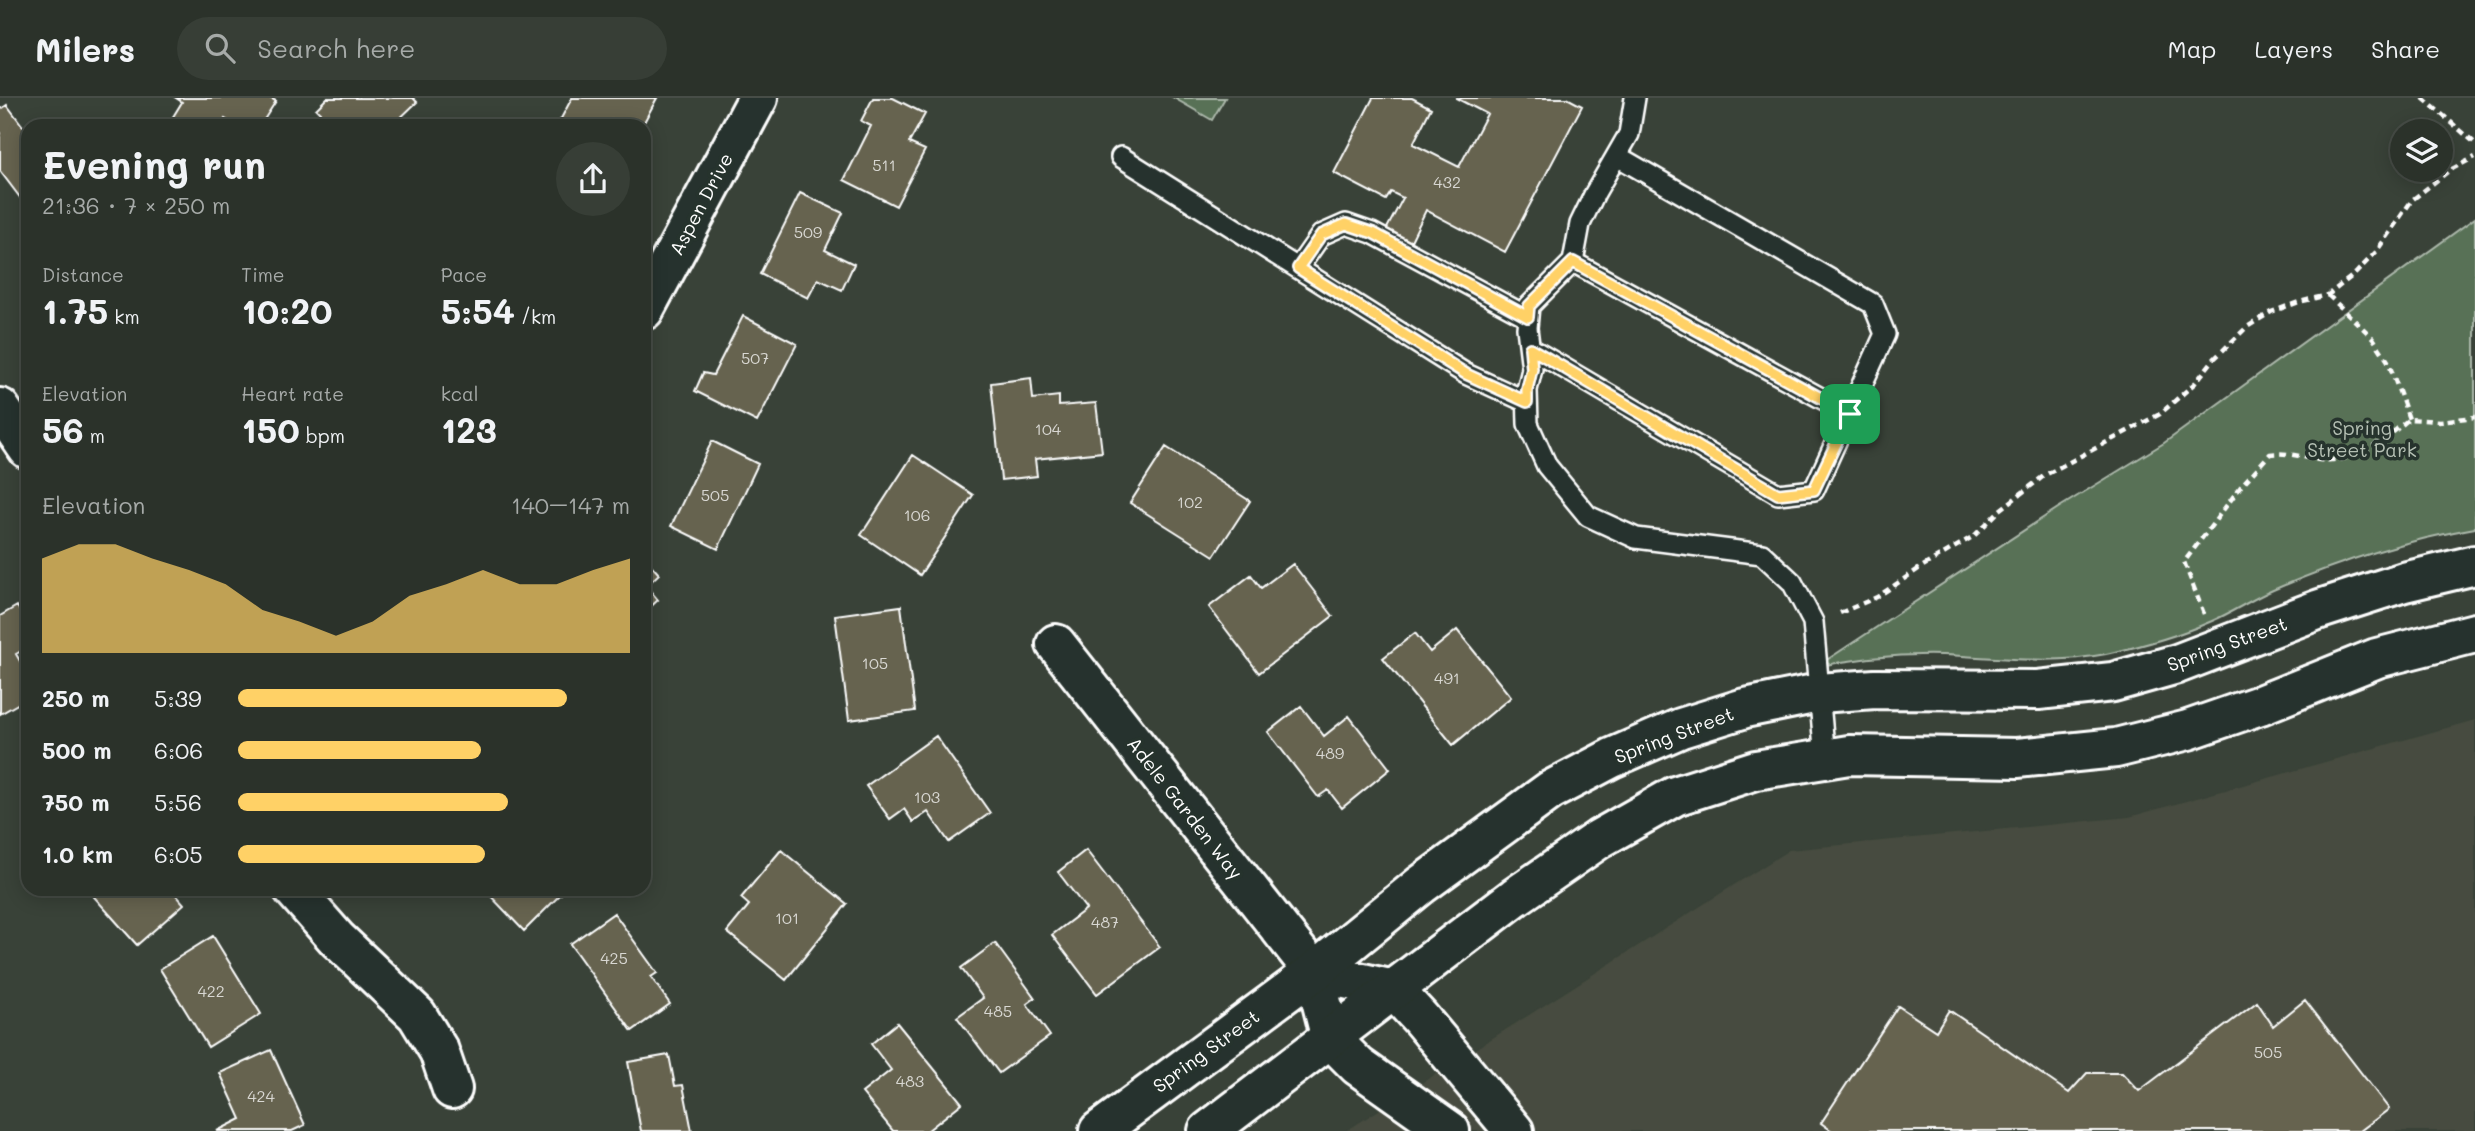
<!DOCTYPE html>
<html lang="en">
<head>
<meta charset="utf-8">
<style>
	body { margin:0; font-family:Mali,sans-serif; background:#373e36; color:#f1f3f6; height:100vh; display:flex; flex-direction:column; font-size:26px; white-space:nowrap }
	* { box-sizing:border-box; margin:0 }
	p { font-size:23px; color:#a6aaa8 }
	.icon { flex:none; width:38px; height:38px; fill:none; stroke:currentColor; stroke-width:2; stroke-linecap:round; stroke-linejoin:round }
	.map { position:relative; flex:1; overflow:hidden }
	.drawer { position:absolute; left:21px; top:21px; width:630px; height:777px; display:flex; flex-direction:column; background:#2b322a; border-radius:21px; box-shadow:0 4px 18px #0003,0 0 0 2px #474d47 }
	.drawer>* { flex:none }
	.buttons { position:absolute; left:2390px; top:21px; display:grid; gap:14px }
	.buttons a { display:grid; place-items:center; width:63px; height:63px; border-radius:50%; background:#2b322a; box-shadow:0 4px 18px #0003,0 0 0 2px #474d47; font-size:35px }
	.pin { position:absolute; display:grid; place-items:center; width:60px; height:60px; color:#fff; margin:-30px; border-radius:14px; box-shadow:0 4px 10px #0006 }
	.round { display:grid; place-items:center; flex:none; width:74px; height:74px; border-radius:37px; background:#373e36 }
	.head { display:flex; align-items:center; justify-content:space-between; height:119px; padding:0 21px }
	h1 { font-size:38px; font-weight:700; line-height:52px }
	.stats { display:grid; grid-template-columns:repeat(3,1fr); gap:10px; height:119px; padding:7px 21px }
	.stats div { display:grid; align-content:center }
	.stats b { font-size:35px; font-weight:700 }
	.stats small { font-size:19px; font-weight:400 }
	.stats p { font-size:19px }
	.chart { height:196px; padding:14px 21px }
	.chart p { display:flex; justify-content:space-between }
	.chart svg { width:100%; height:126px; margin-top:7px; fill:#ffd166; opacity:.7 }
	ul { padding:0 21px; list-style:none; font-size:23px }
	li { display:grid; grid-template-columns:112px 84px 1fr; align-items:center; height:52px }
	li i { height:18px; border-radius:9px; background:#ffd166 }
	header { display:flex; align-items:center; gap:42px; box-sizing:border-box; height:98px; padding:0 35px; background:#2b322a; border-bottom:2px solid #474d47 }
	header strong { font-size:33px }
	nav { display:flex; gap:38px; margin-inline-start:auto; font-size:24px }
	.search { width:490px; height:63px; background:#373e36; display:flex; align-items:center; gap:18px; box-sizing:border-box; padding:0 24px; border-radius:38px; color:#a6aaa8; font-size:26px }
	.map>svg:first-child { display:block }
	.built { fill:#464c3f }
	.green { fill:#587157; stroke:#acb8ab; stroke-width:2 }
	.building { fill:#666450; stroke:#fff; stroke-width:2 }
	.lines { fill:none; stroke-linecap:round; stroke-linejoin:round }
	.service-casing { stroke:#fff; stroke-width:24 }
	.minor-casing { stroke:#fff; stroke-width:44 }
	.secondary-casing { stroke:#fff; stroke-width:44 }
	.path { stroke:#fff; stroke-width:4.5; stroke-dasharray:7 5; stroke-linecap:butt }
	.service { stroke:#26332d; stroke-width:19 }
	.minor { stroke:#26332d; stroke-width:38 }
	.secondary { stroke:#26332d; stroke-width:38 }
	.route-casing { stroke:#fff; stroke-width:14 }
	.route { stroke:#ffd166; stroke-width:9 }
	.labels { text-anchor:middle; stroke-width:7; stroke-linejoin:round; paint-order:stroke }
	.number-label { font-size:16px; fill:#d9d8d3 }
	.street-label { font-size:19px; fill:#fff; stroke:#26332d }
	.park-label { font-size:19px; fill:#b4bfb3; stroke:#26332d }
</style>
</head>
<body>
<header>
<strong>Milers</strong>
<div class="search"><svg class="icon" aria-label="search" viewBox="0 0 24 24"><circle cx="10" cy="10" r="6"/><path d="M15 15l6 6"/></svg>Search here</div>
<nav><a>Map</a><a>Layers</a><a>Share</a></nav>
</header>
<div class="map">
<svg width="2475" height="1033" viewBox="0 0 2475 1033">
	<rect width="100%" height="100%" fill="#394238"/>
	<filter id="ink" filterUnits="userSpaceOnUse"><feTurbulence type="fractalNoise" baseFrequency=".0143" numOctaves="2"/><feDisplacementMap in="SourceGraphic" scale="14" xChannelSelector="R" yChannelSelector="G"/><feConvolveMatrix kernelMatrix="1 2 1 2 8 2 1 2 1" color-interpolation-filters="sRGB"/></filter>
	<g filter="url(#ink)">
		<path class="built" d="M2475,622V1033H1346L1789,752L2129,719Z"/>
		<path class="green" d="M1174,0H1225L1212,22Z
			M2475,120V430C2405,442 2338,464 2273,492C2252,501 2233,514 2212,523C2178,538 2142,548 2106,556C2051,567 1997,559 1942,557C1900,556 1858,560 1816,569L2058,410L2164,345Z"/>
		<path class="building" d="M176,0H270L276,3L260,28H236L225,21L221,28H180L171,22L182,4Z
			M327,0H413L417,4L392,28H333L316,11Z
			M572,0H657L642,28H624L612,22L609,28H557Z
			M873,0H893L925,16L909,45L925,52L896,108L844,82L871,28L861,23Z
			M1373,0H1412L1431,10L1413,46L1459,69L1487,16L1456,0H1567L1582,8L1505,154L1426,112L1408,149L1384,136L1403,100L1391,94L1386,102L1334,75Z
			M7,7L28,35V110L0,73V12Z
			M800,95L843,115L825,152L854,166L842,192L818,181L808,200L760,176Z
			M743,218L797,246L757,324L695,293L703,275L713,277Z
			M1031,280L1033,301L1059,298V308L1096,305L1102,354L1035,361L1037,378L1001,382L991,285Z
			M712,343L758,366L718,451L671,428Z
			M1166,349L1250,403L1214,458L1130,405Z
			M913,357L973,397L920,477L861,437Z
			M644,459L659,476L646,488L658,502L644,515Z
			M1293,466L1333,518L1259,575L1209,509L1251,477L1261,490Z
			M17,508L28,527V549L16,556L28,577V600L0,616V518Z
			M901,508L915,613L849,622L835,517Z
			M1457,532L1511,599L1453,647L1383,560L1415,535L1430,554Z
			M1301,608L1324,638L1349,618L1390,671L1342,710L1328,692L1318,699L1268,634Z
			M936,638L990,715L949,744L928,714L913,724L904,711L890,721L866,688Z
			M781,752L847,806L786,882L727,834L749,807L741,800Z
			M1086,752L1160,849L1097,896L1052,837L1086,811L1058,774Z
			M87,791H171L184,806L137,847Z
			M484,791H560L563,794L524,833Z
			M614,815L657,875L651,879L670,906L632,933L570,846Z
			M213,838L261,916L208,949L160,871Z
			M995,845L1035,900L1027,906L1050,938L999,975L957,919L983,900L961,870Z
			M2305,902L2389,1011L2360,1033H1832L1821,1025L1898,908L1936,933L1949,912L2069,995L2087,975H2122L2139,993L2257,904L2273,928Z
			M897,925L962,1005L927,1033H893L862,995L891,972L871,946Z
			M271,952L305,1027L292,1033H217L241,1021L220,975Z
			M669,957L675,988L683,987L692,1033H641L628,964Z"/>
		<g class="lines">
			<g class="service-casing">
				<path id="service" d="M1635,0L1629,36L1595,95L1580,126L1573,164L1529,208L1527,230L1532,271L1527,292L1528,326L1547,368L1588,418L1636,440L1762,456L1792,484L1813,524L1825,661
					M1121,59L1466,276L1527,304
					M1573,164L1850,316
					M1298,170L1321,137L1346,126L1372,135L1528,219
					M1530,250L1778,396L1814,392L1885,236L1873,206L1617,58"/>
			</g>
			<g class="minor-casing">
				<path id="minor" d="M644,212L758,0
					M0,310L28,351
					M1056,546L1314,874L1331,941L1358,968L1450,1033
					M293,791L337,841L417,917L439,953L452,991
					M1314,874L1394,892L1420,920L1514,1033"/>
			</g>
			<g class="secondary-casing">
				<path id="secondary" d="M1099,1033L1314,874L1421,787L1551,692L1612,660L1681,630L1745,610L1819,595L1875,591L2038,592L2113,584L2177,566L2320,511L2404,484L2475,467
					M1208,1033L1515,799L1599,741L1675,698L1756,672L1849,657L2017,660L2116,650L2188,632L2260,607L2377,560L2475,535"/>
			</g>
			<path class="path" d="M2423,0L2475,45
				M2328,197L2373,240L2388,263L2409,321
				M1840,515L1877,499L1923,468L1974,438L2000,412L2045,377L2160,316L2195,285L2214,261L2247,229L2271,214L2299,204L2328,197L2356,175L2376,154L2412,102L2450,72L2475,59
				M2204,516L2184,464L2242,387L2270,356C2294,353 2310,364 2331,362C2361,361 2388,339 2409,321L2440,323L2475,319"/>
			<use href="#service" class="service"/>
			<use href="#minor" class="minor"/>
			<use href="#secondary" class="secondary"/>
		</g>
	</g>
	<g class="lines" filter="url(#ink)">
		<g class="route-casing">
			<path id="route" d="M1346,126L1373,135L1528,219L1529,208L1573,164L1850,316L1814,392L1778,396L1530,250L1532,271L1527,292V304L1466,276L1298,170L1321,137Z"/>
		</g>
		<use href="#route" class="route"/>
	</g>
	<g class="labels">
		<g class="number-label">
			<text x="884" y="73">511</text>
			<text x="1447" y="90">432</text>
			<text x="808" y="140">509</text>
			<text x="755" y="266">507</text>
			<text x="1048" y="337">104</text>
			<text x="715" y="403">505</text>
			<text x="1190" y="410">102</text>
			<text x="917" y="423">106</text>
			<text x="875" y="571">105</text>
			<text x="1447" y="586">491</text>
			<text x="1330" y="661">489</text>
			<text x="927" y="705">103</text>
			<text x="787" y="826">101</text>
			<text x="1105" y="830">487</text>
			<text x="614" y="866">425</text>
			<text x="211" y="899">422</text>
			<text x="998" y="919">485</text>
			<text x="2268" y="960">505</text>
			<text x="910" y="989">483</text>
			<text x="261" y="1004">424</text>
		</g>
		<g class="street-label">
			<text transform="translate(701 106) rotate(-62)" y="7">Aspen Drive</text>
			<text transform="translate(2227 546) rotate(-20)" y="7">Spring Street</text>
			<text transform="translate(1674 637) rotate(-21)" y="7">Spring Street</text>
			<text transform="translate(1185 710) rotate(52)" y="7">Adele Garden Way</text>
			<text transform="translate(1206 953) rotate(-36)" y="7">Spring Street</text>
		</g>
		<g class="park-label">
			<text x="2362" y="337">Spring<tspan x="2362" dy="22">Street Park</tspan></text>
		</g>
	</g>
</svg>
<div class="buttons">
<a><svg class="icon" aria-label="layers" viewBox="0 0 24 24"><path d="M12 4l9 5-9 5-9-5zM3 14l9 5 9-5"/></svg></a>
</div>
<div class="pin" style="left:1850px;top:316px;background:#1e9e55"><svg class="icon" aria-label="arrive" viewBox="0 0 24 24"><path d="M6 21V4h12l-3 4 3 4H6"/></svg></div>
<section class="drawer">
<div class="head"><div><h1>Evening run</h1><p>21:36 · 7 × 250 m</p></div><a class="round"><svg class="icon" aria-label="share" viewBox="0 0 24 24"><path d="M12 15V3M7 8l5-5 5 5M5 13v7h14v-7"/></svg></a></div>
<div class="stats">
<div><p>Distance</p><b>1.75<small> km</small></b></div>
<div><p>Time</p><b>10:20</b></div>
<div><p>Pace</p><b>5:54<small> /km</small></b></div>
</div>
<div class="stats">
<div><p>Elevation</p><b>56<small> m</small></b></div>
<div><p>Heart rate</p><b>150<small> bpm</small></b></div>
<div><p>kcal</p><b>123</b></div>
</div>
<div class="chart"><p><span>Elevation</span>140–147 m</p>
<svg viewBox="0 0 160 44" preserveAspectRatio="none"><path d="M0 44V11L10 6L20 6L30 11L40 15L50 20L60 29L70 33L80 38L90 33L100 24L110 20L120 15L130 20L140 20L150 15L160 11V44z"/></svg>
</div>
<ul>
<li><b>250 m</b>5:39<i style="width:84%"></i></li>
<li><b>500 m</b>6:06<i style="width:62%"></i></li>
<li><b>750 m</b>5:56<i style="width:69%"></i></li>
<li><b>1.0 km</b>6:05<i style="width:63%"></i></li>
</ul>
</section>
</div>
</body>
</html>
